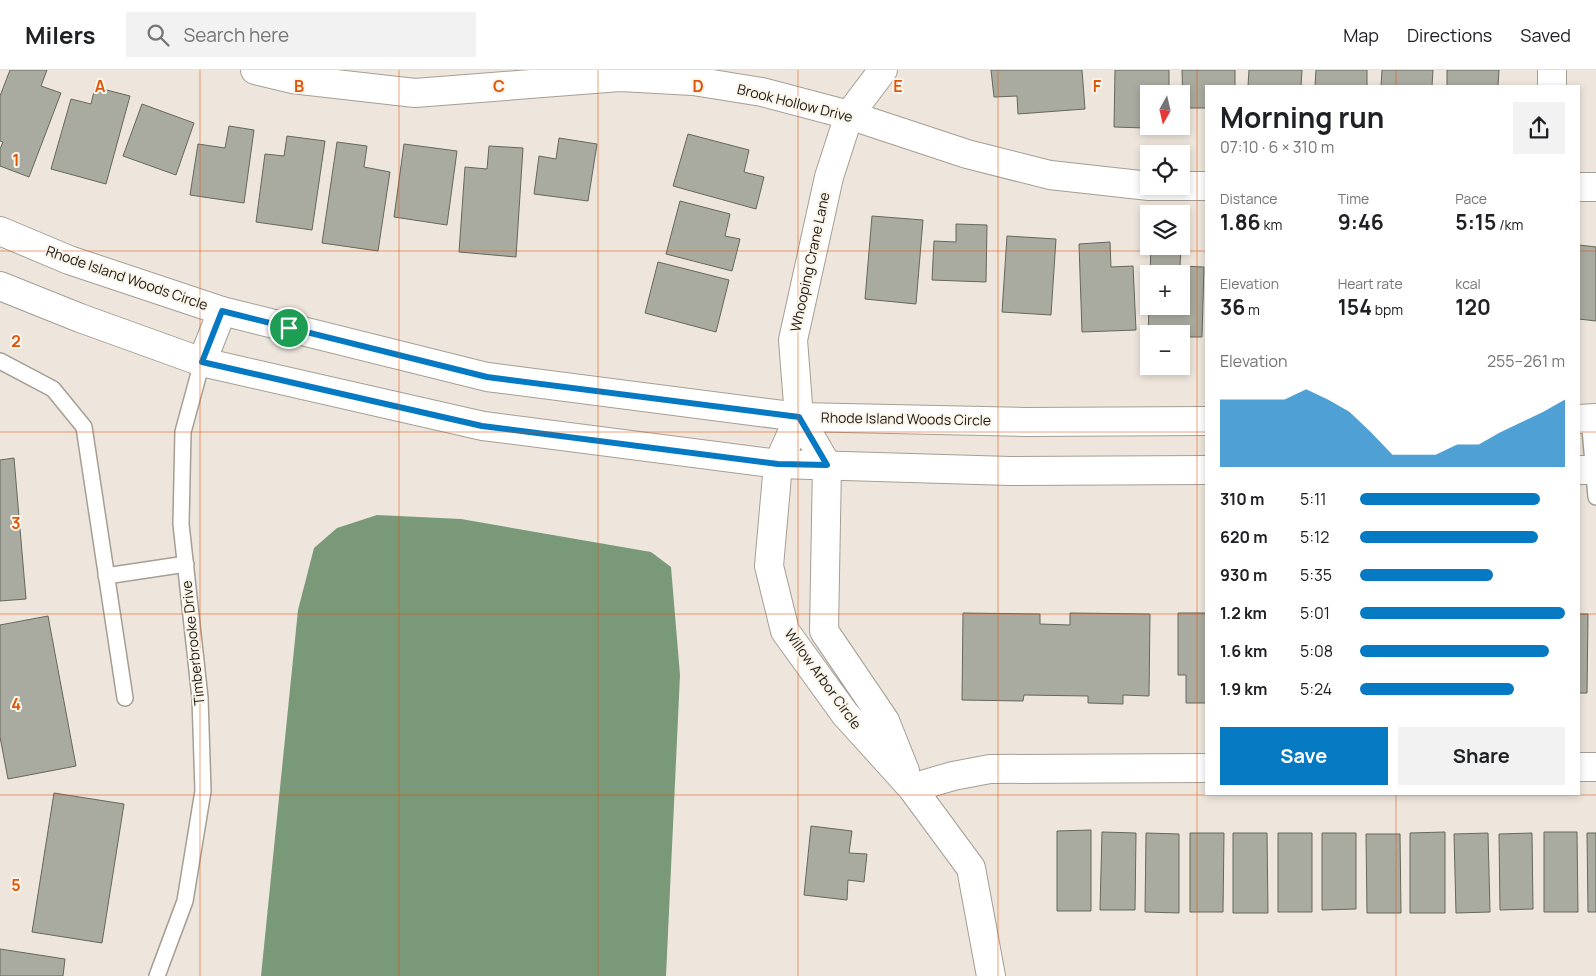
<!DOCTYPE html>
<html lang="en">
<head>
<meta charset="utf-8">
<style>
	body { margin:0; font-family:Manrope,sans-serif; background:#f2f2f2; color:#202124; height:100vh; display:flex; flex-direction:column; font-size:19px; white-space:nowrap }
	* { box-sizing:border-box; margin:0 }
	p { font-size:16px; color:#757577 }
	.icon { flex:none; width:28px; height:28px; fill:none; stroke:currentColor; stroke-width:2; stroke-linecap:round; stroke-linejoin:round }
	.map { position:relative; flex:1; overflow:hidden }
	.side { position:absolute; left:1205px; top:15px; width:375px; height:710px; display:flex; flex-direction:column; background:#fff; border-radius:0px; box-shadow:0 2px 8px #0003 }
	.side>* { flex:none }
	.needle { width:32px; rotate:188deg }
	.buttons { position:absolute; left:1140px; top:15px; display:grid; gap:10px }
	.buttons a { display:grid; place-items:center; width:50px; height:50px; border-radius:0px; background:#fff; box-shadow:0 2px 8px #0003; font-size:25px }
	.pin { position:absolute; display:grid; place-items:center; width:42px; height:42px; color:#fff; margin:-21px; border:2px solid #fff; border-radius:50%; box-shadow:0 1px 5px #0007 }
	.round { display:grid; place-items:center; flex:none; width:52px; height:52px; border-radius:0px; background:#f2f2f2 }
	.headline { display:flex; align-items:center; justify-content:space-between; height:85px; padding:0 15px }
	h1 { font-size:28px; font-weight:700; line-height:38px }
	.metrics { display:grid; grid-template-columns:repeat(3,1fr); gap:8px; height:85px; padding:5px 15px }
	.metrics div { display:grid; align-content:center }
	.metrics b { font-size:21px; font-weight:700 }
	.metrics small { font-size:14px; font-weight:400 }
	.metrics p { font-size:14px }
	.chart { height:140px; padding:10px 15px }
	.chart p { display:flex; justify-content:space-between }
	.chart svg { width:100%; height:90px; margin-top:5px; fill:#0679c3; opacity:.7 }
	.button { display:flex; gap:10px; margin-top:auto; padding:10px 15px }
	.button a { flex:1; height:58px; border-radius:0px; background:#0679c3; color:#fff; font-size:20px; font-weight:700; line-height:58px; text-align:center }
	.button a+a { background:#f2f2f2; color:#202124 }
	ul { padding:0 15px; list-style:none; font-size:16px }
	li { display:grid; grid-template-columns:80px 60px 1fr; align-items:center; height:38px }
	li i { height:12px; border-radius:6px; background:#0679c3 }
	header { display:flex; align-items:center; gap:30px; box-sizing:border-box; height:70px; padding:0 25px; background:#fff; border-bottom:1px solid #e0e0e0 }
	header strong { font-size:24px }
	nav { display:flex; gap:28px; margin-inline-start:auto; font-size:18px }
	.search { width:350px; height:45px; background:#f2f2f2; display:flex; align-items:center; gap:12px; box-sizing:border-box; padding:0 18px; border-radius:0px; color:#757577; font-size:19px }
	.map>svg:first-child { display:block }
	.water { fill:#799979 }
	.building { fill:#aaaba0; stroke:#65665c }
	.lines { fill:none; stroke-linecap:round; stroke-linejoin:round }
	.service-casing { stroke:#a59e94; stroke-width:18 }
	.minor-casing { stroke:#a59e94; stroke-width:30 }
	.tertiary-casing { stroke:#a59e94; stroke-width:30 }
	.service { stroke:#fff; stroke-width:15 }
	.minor { stroke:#fff; stroke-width:28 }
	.tertiary { stroke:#fff; stroke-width:28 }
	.route-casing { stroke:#fff; stroke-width:10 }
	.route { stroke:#0679c3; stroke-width:6 }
	.grid { fill:none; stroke:#de560c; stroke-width:1; stroke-opacity:0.55 }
	.labels { text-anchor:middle; stroke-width:4; stroke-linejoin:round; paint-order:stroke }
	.street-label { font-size:14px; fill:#1a1814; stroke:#fbf4e9 }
	.grid-label { font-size:16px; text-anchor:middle; font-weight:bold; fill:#de560c; stroke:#fbf4e9; stroke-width:4; stroke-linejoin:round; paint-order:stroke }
</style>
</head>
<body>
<header>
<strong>Milers</strong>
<div class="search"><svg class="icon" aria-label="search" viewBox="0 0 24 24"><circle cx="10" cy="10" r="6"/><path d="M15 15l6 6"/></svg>Search here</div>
<nav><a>Map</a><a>Directions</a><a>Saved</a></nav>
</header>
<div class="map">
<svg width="1596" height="906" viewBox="0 0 1596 906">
	<rect width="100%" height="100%" fill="#eee6dc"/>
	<path class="water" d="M377,445L461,449L651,482L671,497L680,605L666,906H261L298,540L314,478L337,458Z"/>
	<path class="building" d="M10,0H47L41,16L61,23L29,107L0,96V79L3,72L0,71V26Z
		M991,0H1082L1085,39L1018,44L1017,26L994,27Z
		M1115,0H1169V24H1149V35H1146L1145,58L1114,57Z
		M1182,0H1235V16H1206V52V38H1183Z
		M1249,0H1302L1301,16H1248Z
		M1316,0H1367V16H1315Z
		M1382,0H1433L1432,16H1381Z
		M1447,0H1499L1498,16H1447Z
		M95,17L130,26L106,114L51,99L71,29L91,34Z
		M142,34L194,53L176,105L123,86Z
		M229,56L254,60L244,133L190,125L198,74L225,78Z
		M688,64L749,80L744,102L764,107L756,139L673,116Z
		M287,66L325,71L312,160L256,152L265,84L284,86Z
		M559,68L597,74L588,131L534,124L539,86L556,89Z
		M337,72L367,76L364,97L390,102L378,181L322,173Z
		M404,74L457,81L447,155L394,147Z
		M489,76L523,78L516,187L459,182L465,97L487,99Z
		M680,131L730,144L725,166L740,169L732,201L666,184Z
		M872,146L923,150L916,234L865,229Z
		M956,154L987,155L986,212L932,210L934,171L956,172Z
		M1007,166L1056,169L1051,245L1002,242Z
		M1110,172L1111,197L1133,196L1136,260L1082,262L1079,174Z
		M1579,175L1596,177V251L1579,249Z
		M1151,176H1181L1180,196L1204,197L1202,267H1181V264H1149L1148,266L1149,236H1181V204H1150Z
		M658,192L729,210L716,262L645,243Z
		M14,388L26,529L0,531V390Z
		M963,543L1040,544V554L1070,555V543L1150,544L1149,626L1123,625V634L1088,633V626L1024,625L1023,631L962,630Z
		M1178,543H1206V633H1186V605H1178Z
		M1579,544H1588L1587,623H1579Z
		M48,546L76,696L8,709L0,667V555Z
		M54,723L124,734L102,873L32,862Z
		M811,756L852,761L849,783L867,784L864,812L848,810L847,830L804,825Z
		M1091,760V841H1057V761Z
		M1102,762L1136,763L1135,840H1100Z
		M1445,762V843H1410V763Z
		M1544,762H1577L1578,842H1544Z
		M1146,763L1179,764V843L1145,842Z
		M1190,763H1224L1223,842H1190Z
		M1233,763H1267L1268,843H1233Z
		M1278,763H1312V842H1278Z
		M1322,763H1356V839L1322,840Z
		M1488,763L1490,842L1456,843L1454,764Z
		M1532,763L1533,839L1500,840L1499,764Z
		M1587,763H1596V842H1588Z
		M1366,764H1400L1401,843H1367Z
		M0,879L65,889L63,906H0Z"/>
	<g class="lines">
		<g class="service-casing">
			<path id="service" d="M0,291L53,319L84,357L125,628
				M1589,348L1596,427
				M106,506L186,494
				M157,906L185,831L203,721L200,628L181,454L183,362L202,292"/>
		</g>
		<g class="minor-casing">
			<path id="minor" d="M255,0L292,9L415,23L620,7L693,11L762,22L849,45L967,84L1050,105L1149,116
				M883,0L849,45L829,107L793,270L799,347L778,394L769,496L785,561L845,644L912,718L971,798L991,906
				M1552,16V0
				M1150,116H1206
				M1579,117H1596
				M202,292L222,241
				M799,347L827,395L824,561L885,651L905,701
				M1579,697H1596
				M912,718L953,706L990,699L1206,698"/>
		</g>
		<g class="tertiary-casing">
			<path id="tertiary" d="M0,161L69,190L222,241L487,307L799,347L1025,352L1206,351
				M0,216L80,248L202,292L483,356L778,394L1010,401L1206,400
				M1579,349L1596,348
				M1579,400H1596"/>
		</g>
		<use href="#service" class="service"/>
		<use href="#minor" class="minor"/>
		<use href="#tertiary" class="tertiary"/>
	</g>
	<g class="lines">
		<g class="route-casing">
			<path id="route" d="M222,241L487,307L799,347L827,395L778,394L482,356L202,292Z"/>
		</g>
		<use href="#route" class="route"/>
	</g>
	<path class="grid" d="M200,0V906M399,0V906M598,0V906M798,0V906M998,0V906M1197,0V906M1396,0V16M0,181H1206M1579,181H1596M0,362H1206M1579,362H1596M0,544H1206M1579,544H1596M1396,724V906M0,725H1596"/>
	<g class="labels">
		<g class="street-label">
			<text transform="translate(795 33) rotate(14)" y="5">Brook Hollow Drive</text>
			<text transform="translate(810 192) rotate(-78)" y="5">Whooping Crane Lane</text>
			<text transform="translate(127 208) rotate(19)" y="5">Rhode Island Woods Circle</text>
			<text transform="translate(906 349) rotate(1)" y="5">Rhode Island Woods Circle</text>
			<text transform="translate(193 573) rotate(-96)" y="5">Timberbrooke Drive</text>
			<text transform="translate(823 609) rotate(54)" y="5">Willow Arbor Circle</text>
		</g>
	</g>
	<g class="grid-label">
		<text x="100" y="22">A</text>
		<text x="299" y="22">B</text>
		<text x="499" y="22">C</text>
		<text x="698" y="22">D</text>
		<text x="898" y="22">E</text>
		<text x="1097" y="22">F</text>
		<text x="16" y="96">1</text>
		<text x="16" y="277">2</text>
		<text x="16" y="459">3</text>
		<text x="16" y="640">4</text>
		<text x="16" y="821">5</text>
	</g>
</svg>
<div class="buttons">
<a><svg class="needle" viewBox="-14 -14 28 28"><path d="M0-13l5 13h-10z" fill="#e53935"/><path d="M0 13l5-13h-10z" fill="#757577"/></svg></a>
<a><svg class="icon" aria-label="locate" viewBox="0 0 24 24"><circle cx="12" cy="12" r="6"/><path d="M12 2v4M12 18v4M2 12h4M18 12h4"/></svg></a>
<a><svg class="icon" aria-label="layers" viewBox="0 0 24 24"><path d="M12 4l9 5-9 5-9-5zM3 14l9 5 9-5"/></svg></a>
<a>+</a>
<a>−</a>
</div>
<div class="pin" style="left:289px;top:258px;background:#1e9e55"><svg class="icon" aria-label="arrive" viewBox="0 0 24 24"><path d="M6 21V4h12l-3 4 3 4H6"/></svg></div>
<section class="side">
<div class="headline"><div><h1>Morning run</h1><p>07:10 · 6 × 310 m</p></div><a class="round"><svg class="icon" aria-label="share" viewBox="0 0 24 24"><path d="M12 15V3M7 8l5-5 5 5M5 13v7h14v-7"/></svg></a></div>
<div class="metrics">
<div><p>Distance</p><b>1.86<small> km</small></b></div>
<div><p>Time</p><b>9:46</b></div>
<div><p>Pace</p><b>5:15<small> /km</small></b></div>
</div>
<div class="metrics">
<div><p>Elevation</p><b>36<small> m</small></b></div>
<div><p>Heart rate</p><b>154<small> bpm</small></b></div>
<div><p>kcal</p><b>120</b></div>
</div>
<div class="chart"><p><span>Elevation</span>255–261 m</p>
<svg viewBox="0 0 160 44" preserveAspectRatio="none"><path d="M0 44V11L10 11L20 11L30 11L40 6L50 11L60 17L70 27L80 38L90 38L100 38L110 33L120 33L130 27L140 22L150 17L160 11V44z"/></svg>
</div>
<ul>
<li><b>310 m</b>5:11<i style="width:88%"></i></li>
<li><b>620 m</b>5:12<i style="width:87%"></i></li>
<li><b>930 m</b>5:35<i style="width:65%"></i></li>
<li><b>1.2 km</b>5:01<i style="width:100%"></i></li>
<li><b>1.6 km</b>5:08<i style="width:92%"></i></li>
<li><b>1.9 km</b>5:24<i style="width:75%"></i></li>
</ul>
<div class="button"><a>Save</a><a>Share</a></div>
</section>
</div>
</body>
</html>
